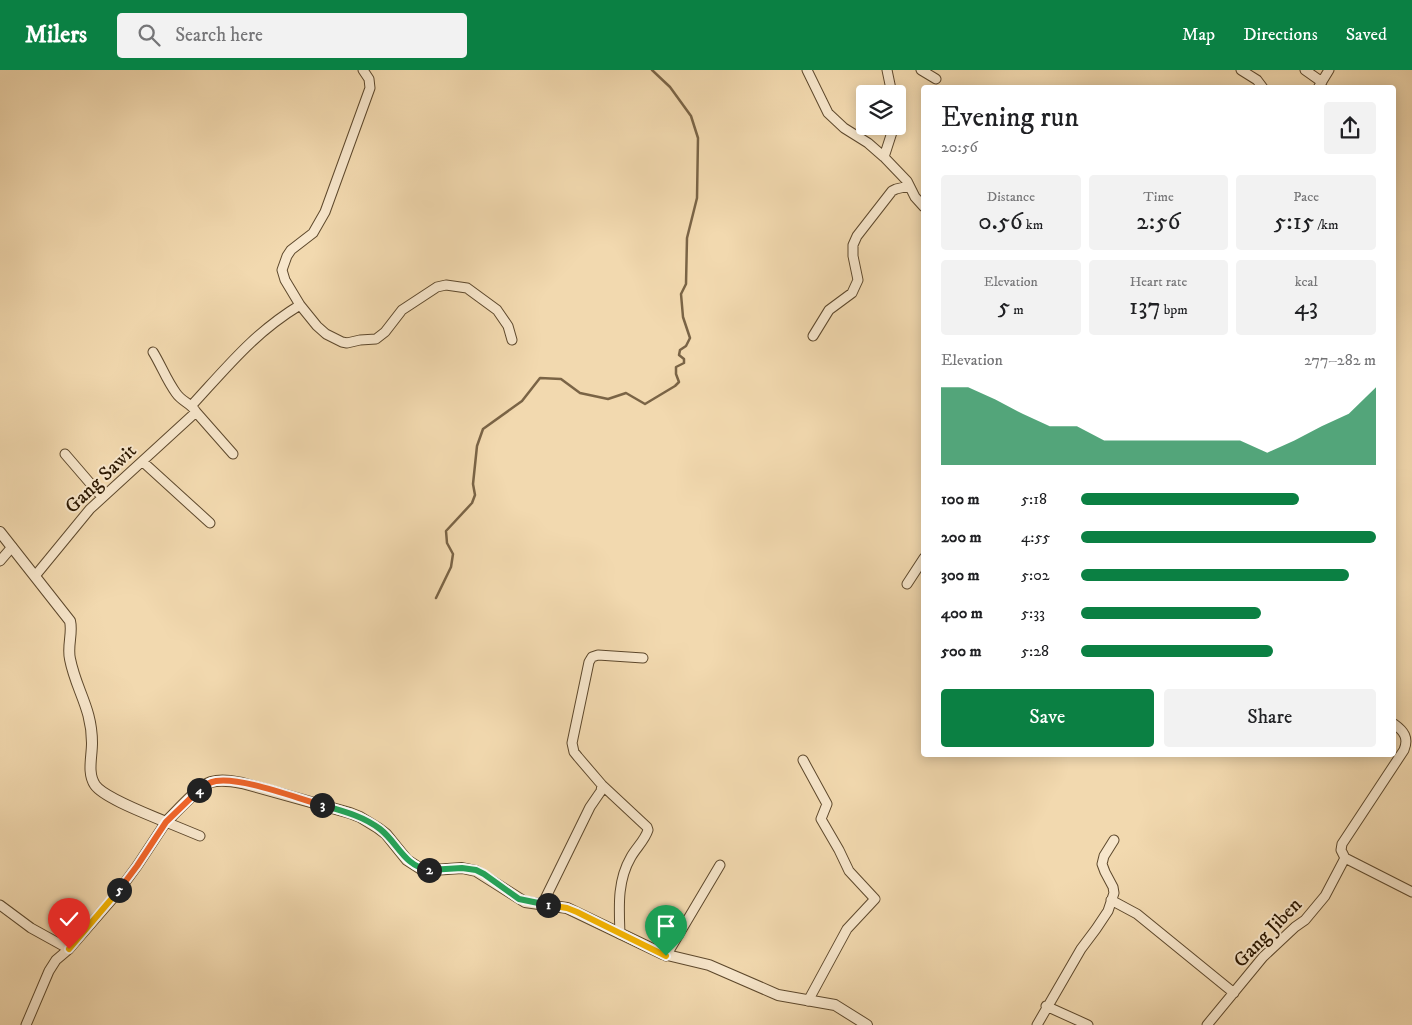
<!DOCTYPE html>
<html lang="en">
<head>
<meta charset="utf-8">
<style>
	body { margin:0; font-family:"IM FELL DW Pica",serif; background:#f2f2f2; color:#202124; height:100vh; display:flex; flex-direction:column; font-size:19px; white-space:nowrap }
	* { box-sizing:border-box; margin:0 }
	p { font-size:16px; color:#757577 }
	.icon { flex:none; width:28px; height:28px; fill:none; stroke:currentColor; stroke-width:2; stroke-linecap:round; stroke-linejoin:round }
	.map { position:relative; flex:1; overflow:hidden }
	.details { position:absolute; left:921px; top:15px; width:475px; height:672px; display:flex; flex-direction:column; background:#fff; border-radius:5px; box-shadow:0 2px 12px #0003 }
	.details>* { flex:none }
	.buttons { position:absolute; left:856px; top:15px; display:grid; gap:10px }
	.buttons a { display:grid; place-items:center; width:50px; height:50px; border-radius:5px; background:#fff; box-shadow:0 2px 12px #0003; font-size:25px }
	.pin { position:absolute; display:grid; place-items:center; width:42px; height:42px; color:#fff; margin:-51px -21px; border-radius:50% 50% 50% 0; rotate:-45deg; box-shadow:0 0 5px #0007 }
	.pin .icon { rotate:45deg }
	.km { position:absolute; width:25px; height:25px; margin:-12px; border-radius:50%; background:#222; color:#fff; font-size:14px; line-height:25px; text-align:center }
	.round { display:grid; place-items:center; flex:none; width:52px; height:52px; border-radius:5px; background:#f2f2f2 }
	.overview { display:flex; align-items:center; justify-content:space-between; height:85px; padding:0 20px }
	h1 { font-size:28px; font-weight:600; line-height:38px }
	.metrics { display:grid; grid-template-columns:repeat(3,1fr); gap:8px; height:85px; padding:5px 20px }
	.metrics div { display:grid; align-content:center; border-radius:5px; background:#f2f2f2; text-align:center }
	.metrics b { font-size:25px; font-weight:600 }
	.metrics small { font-size:14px; font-weight:400 }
	.metrics p { font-size:14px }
	.chart { height:140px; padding:10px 20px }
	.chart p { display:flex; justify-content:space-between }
	.chart svg { width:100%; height:90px; margin-top:5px; fill:#0b8043; opacity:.7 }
	.cta { display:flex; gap:10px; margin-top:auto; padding:10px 20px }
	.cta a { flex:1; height:58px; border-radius:5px; background:#0b8043; color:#fff; font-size:20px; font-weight:600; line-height:58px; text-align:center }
	.cta a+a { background:#f2f2f2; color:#202124 }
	ul { padding:0 20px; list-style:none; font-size:16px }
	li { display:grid; grid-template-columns:80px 60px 1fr; align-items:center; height:38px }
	li i { height:12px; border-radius:6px; background:#0b8043 }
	header { display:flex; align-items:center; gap:30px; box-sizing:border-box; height:70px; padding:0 25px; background:#0b8043; color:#fff }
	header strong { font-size:24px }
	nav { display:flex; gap:28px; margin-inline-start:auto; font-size:18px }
	.search { width:350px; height:45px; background:#f2f2f2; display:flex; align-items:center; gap:12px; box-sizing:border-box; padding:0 18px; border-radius:5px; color:#757577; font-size:19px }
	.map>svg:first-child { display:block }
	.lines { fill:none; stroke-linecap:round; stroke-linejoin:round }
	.stream { stroke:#7a6446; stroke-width:2.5 }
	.minor-casing { stroke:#5d482c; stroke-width:11 }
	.tertiary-casing { stroke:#5d482c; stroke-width:12 }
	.minor { stroke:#f7e6cb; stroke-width:9 }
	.tertiary { stroke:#f7e6cb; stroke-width:10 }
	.split-1-casing { stroke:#fff; stroke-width:10 }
	.split-2-casing { stroke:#fff; stroke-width:10 }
	.split-3-casing { stroke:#fff; stroke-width:10 }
	.split-4-casing { stroke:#fff; stroke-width:10 }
	.split-5-casing { stroke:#fff; stroke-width:10 }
	.split-6-casing { stroke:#fff; stroke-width:10 }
	.split-1 { stroke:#f5b400; stroke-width:6 }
	.split-2 { stroke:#22a559; stroke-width:6 }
	.split-3 { stroke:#22a559; stroke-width:6 }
	.split-4 { stroke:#f0652b; stroke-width:6 }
	.split-5 { stroke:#f0652b; stroke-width:6 }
	.split-6 { stroke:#f5b400; stroke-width:6 }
	.labels { text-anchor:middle; stroke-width:4; stroke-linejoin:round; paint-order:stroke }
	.street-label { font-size:20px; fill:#2b1700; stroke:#f7e6cb }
</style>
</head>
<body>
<header>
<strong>Milers</strong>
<div class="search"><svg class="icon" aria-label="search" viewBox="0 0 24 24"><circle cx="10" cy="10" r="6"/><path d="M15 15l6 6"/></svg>Search here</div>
<nav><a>Map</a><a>Directions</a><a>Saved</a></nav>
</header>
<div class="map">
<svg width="1412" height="955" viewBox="0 0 1412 955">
	<rect width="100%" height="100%" fill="#f2d9af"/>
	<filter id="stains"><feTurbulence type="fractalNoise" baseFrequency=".004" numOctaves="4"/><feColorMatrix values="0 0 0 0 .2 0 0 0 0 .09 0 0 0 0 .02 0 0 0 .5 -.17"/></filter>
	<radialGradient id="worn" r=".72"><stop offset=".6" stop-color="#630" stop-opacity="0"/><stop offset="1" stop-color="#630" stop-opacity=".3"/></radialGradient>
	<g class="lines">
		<path class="stream" d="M436,528L451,497L453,484L447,473L446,461L472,433L475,425L473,414L477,376L483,359L522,331L540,308L561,309L580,323L608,329L626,323L645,334L675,316L679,312L676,304V297L684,293V289L679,285L680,280L686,276L690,268L683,247L681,224L686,214L687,168L697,128L698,68L691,46L670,17L652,0"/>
		<g class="minor-casing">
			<path id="minor" d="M363,0L369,9L370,18L325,142L313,163L291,180L287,186L282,200L285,210L300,235L317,256L326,264L342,272L347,273L360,270L376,269L385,262L402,240L437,217L446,215L467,218L497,240L508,256L512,270
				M807,0L828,43L844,58L868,73L884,87L907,111L915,127L924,137
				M887,0L892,24
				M921,0L936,9
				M1241,0L1257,10L1263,18
				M1305,0L1322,12
				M1318,18L1329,0
				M884,87L894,56
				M813,266L829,240L852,223L858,210L853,186V175L857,166L892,121L896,119L909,116
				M153,282C161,295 167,311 176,323C182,332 191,333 196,342L233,384
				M192,335C228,296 254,263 300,235
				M65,384L102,427
				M143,392L210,453
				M0,491L12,477
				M35,506L90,439L196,342
				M907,514L924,488
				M1394,654C1404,661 1409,668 1404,680L1342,774L1341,780L1345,788L1412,822
				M803,690L827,734L821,749L839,780L849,801L875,829L847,859L808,931
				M1111,830L1137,844L1234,923
				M0,835L31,858L69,879
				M542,835L590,737L601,721L602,715
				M620,864C619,837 617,811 631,787C636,778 645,770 648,760L647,757L602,715L578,687L574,682L572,673L589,592L592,587L598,585L643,588
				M666,886L720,795
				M1046,936L1088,955
				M26,955L49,901L56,890L69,879L115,826L137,796L166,752L200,766
				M1037,955L1081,879L1096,859L1108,841L1114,823L1113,817L1105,802L1102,794L1104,786L1114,770
				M1207,955L1263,887L1295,857L1305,850L1325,826L1345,788"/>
		</g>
		<g class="tertiary-casing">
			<path id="tertiary" d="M0,462L70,551C73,563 67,576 70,589C76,620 92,638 92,673C92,687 87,703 95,715C104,728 150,745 166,752C176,742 199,716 211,712C221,709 232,711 242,713L350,743L360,747L378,758L386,764L407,790L421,799L433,800L462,798L476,801L525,832L567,838L663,884L709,895L778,925L835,935L867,955"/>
		</g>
		<use href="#minor" class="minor"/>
		<use href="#tertiary" class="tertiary"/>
	</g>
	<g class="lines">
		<g class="split-1-casing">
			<path id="split-1" d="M548,835L567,838L577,842L666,886"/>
		</g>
		<g class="split-2-casing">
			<path id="split-2" d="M429,800L462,798L476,800L484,804L519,829L548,835"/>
		</g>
		<g class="split-3-casing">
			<path id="split-3" d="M322,735C343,741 363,746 380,759C398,773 404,796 429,800"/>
		</g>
		<g class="split-4-casing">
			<path id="split-4" d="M199,720C205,715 209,712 216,711C242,707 296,728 322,735"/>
		</g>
		<g class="split-5-casing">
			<path id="split-5" d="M119,820L137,796L166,752L199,720"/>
		</g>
		<g class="split-6-casing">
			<path id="split-6" d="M69,879L119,820"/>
		</g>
		<use href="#split-1" class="split-1"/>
		<use href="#split-2" class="split-2"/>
		<use href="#split-3" class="split-3"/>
		<use href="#split-4" class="split-4"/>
		<use href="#split-5" class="split-5"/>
		<use href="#split-6" class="split-6"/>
	</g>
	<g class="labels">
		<g class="street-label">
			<text transform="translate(100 408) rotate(-44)" y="7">Gang Sawit</text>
			<text transform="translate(1267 862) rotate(-46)" y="7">Gang Jiben</text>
		</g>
	</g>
	<rect width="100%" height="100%" filter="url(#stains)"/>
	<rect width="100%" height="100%" fill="url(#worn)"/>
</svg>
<div class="buttons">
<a><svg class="icon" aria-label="layers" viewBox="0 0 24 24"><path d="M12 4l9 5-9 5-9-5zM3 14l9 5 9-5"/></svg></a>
</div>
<div class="pin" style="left:666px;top:886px;background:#1e9e55"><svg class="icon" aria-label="arrive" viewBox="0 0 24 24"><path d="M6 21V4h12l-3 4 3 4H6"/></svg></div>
<div class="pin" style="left:69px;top:879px;background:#d93025"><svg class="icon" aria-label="check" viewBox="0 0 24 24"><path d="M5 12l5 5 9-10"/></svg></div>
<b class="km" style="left:548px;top:835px">1</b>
<b class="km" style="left:429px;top:800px">2</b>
<b class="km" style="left:322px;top:735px">3</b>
<b class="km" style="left:199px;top:720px">4</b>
<b class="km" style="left:119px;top:820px">5</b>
<section class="details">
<div class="overview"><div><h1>Evening run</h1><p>20:56</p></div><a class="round"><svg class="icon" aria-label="share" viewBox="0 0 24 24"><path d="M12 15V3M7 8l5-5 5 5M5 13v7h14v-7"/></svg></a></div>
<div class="metrics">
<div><p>Distance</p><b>0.56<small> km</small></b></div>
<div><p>Time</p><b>2:56</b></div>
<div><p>Pace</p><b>5:15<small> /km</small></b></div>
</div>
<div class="metrics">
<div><p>Elevation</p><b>5<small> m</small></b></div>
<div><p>Heart rate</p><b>137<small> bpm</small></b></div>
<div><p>kcal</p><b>43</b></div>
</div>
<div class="chart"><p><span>Elevation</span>277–282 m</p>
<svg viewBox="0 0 160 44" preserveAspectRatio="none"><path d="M0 44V6L10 6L20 12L30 19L40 25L50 25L60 32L70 32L80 32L90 32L100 32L110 32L120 38L130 32L140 25L150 19L160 6V44z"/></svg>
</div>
<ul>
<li><b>100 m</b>5:18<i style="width:74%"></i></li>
<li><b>200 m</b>4:55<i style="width:100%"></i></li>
<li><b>300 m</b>5:02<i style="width:91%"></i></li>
<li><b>400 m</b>5:33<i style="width:61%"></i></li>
<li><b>500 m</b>5:28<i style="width:65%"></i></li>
</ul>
<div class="cta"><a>Save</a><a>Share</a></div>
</section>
</div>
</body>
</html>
